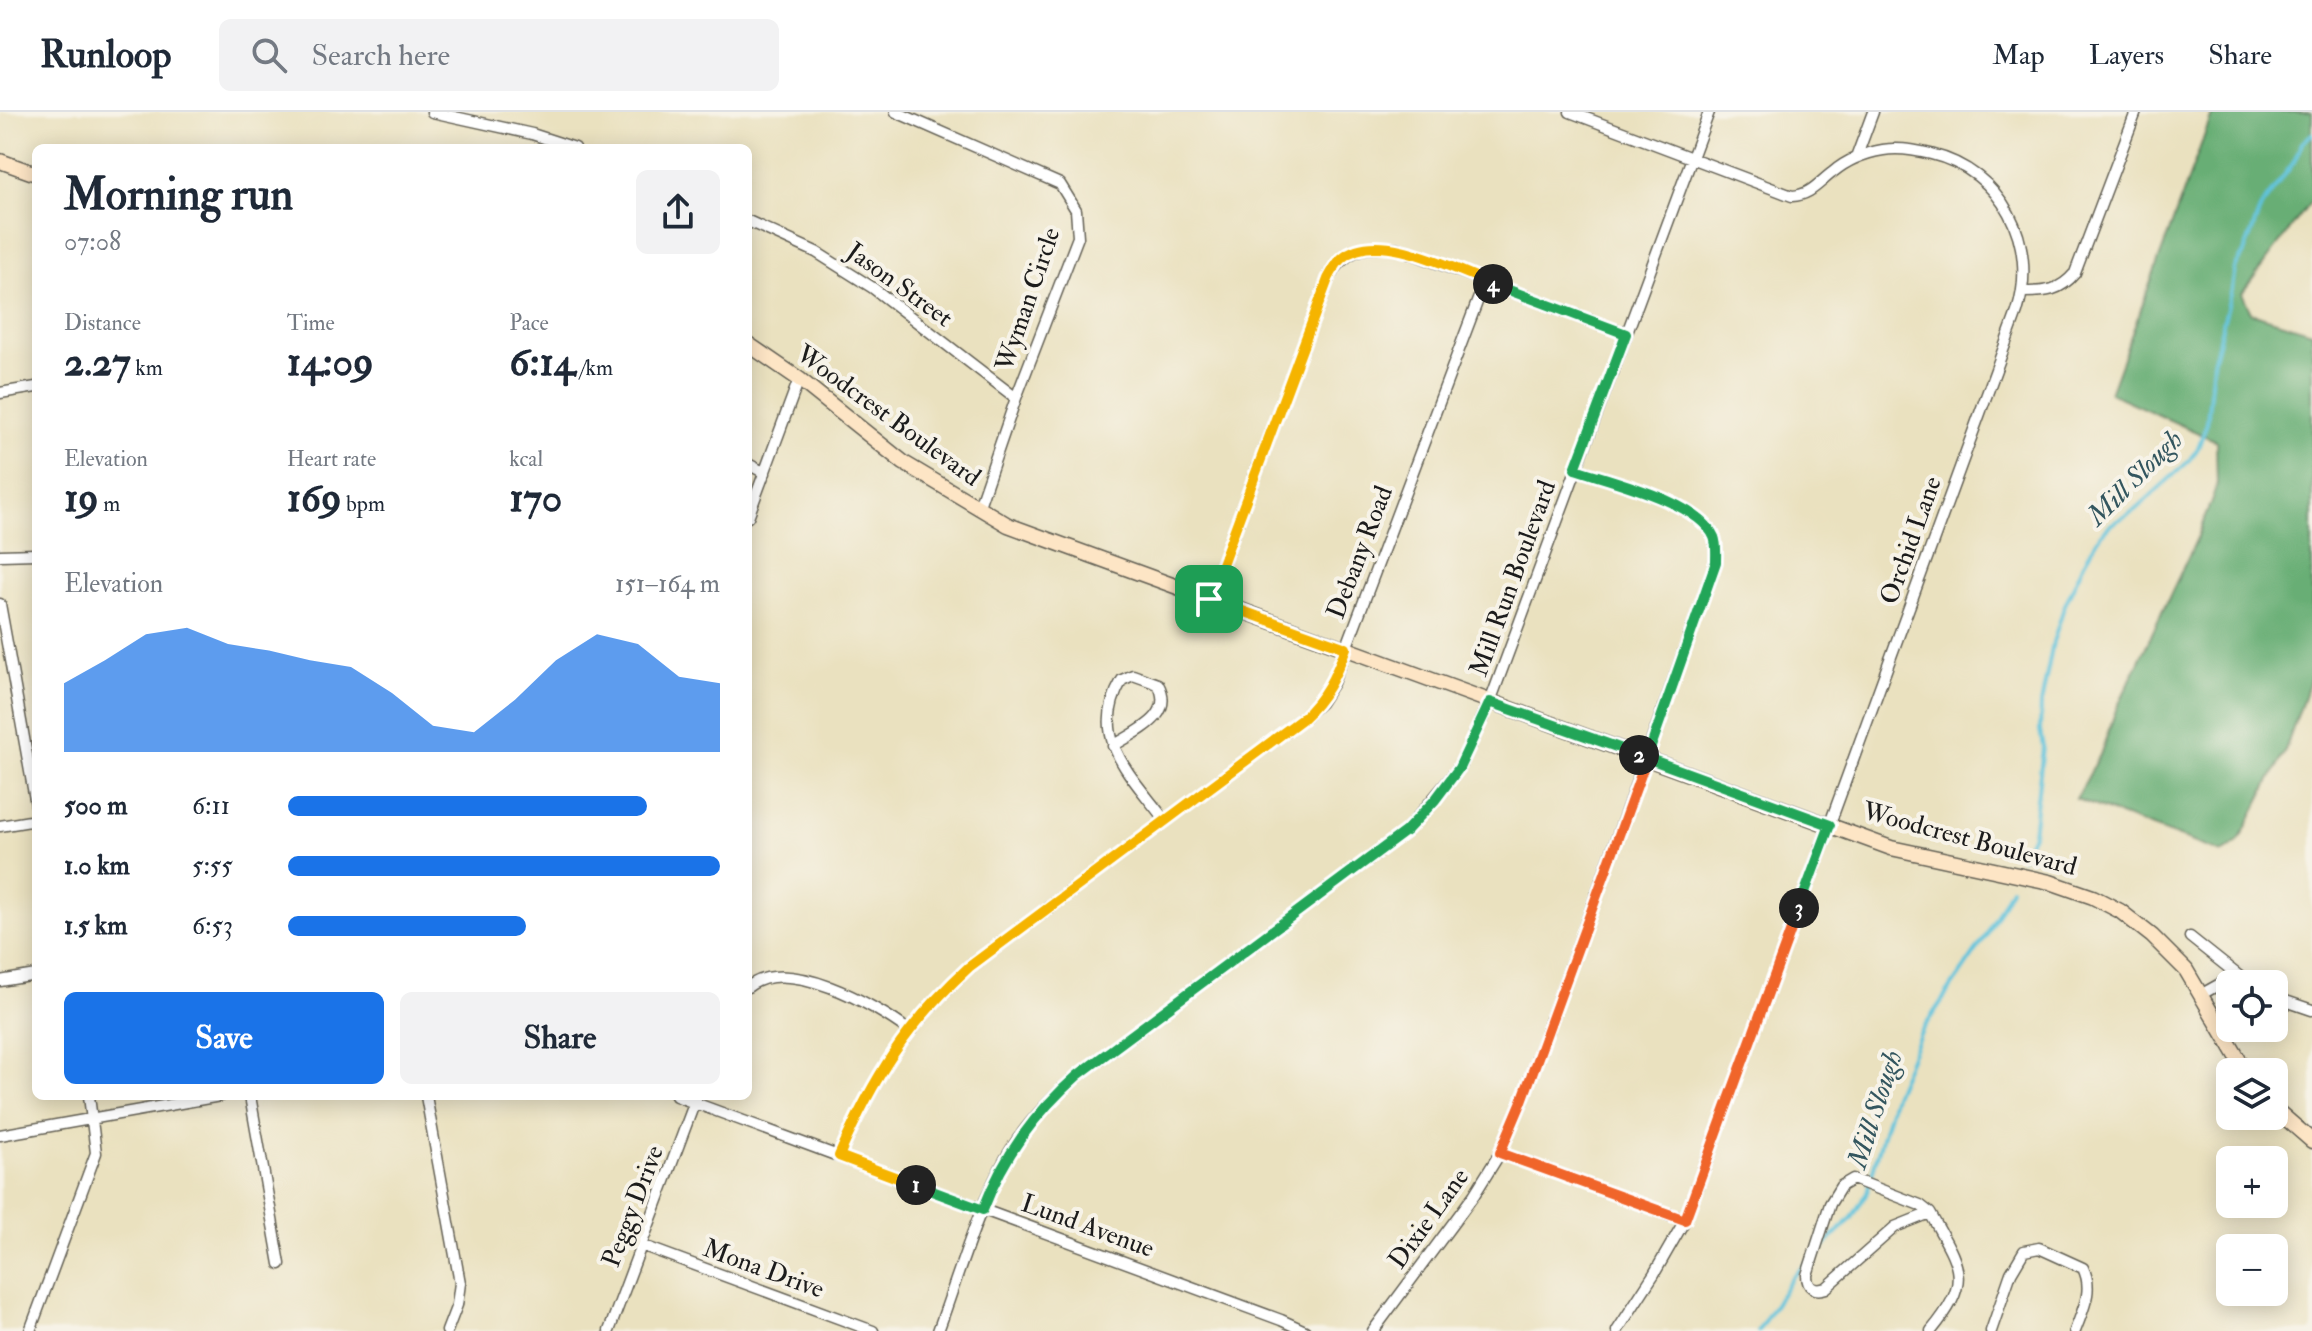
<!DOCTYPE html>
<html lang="en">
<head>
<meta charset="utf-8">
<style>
	body { margin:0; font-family:"IM FELL Double Pica",serif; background:#f2f2f3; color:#1f2937; height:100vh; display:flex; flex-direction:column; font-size:30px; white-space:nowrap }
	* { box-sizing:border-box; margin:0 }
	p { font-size:26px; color:#747a83 }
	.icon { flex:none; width:44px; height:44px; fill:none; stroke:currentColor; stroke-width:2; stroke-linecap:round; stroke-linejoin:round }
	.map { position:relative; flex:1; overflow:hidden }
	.details { position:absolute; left:32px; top:32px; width:720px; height:956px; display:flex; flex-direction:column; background:#fff; border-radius:12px; box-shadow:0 4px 20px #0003 }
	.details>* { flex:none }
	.controls { position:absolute; left:2216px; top:858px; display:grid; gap:16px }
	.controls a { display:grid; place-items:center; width:72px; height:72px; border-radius:12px; background:#fff; box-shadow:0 4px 20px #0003; font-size:40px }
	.pin { position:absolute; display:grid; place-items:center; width:68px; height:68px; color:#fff; margin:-34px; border-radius:16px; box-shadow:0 4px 12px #0006 }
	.km { position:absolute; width:40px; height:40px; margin:-20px; border-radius:50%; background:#222; color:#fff; font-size:22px; line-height:40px; text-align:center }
	.round { display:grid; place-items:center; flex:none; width:84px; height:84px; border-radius:12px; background:#f2f2f3 }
	.headline { display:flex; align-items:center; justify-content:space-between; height:136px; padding:0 32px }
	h1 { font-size:44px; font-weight:700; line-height:60px }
	.figures { display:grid; grid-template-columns:repeat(3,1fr); gap:12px; height:136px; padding:8px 32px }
	.figures div { display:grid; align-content:center }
	.figures b { font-size:40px; font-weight:700 }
	.figures small { font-size:22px; font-weight:400 }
	.figures p { font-size:22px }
	.chart { height:224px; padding:16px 32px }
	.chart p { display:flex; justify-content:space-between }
	.chart svg { width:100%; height:144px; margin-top:8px; fill:#1a73e8; opacity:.7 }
	.cta { display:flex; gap:16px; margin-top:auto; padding:16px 32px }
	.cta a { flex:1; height:92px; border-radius:12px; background:#1a73e8; color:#fff; font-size:32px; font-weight:700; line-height:92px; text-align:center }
	.cta a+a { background:#f2f2f3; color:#1f2937 }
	ul { padding:0 32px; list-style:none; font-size:26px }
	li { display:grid; grid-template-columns:128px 96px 1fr; align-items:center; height:60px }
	li i { height:20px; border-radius:10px; background:#1a73e8 }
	header { display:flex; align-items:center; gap:48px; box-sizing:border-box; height:112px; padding:0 40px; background:#fff; border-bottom:2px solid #e0e1e3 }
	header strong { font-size:38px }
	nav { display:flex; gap:44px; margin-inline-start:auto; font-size:28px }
	.search { width:560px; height:72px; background:#f2f2f3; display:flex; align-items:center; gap:20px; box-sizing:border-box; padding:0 28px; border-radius:12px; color:#747a83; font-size:30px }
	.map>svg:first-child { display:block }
	.forest { fill:#67ae75; stroke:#426548; stroke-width:2 }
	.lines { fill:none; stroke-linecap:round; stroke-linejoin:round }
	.stream { stroke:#5ec3dc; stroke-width:4 }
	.street-casing { stroke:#646155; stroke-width:13 }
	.secondary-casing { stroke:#646155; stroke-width:17 }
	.street { stroke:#fff; stroke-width:10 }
	.secondary { stroke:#fde5c5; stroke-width:14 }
	.split-1-casing { stroke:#fff; stroke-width:16 }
	.split-2-casing { stroke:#fff; stroke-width:16 }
	.split-3-casing { stroke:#fff; stroke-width:16 }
	.split-4-casing { stroke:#fff; stroke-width:16 }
	.split-5-casing { stroke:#fff; stroke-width:16 }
	.split-1 { stroke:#f5b400; stroke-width:10 }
	.split-2 { stroke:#22a559; stroke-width:10 }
	.split-3 { stroke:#f0652b; stroke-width:10 }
	.split-4 { stroke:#22a559; stroke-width:10 }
	.split-5 { stroke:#f5b400; stroke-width:10 }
	.labels { text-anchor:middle; stroke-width:8; stroke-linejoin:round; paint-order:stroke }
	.street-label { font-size:26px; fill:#1c1c1c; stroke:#f7f3e8 }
	.water-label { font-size:28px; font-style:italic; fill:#33565f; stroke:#f7f3e8 }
</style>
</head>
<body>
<header>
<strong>Runloop</strong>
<div class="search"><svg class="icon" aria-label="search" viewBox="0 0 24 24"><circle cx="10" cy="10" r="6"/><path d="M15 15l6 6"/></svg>Search here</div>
<nav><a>Map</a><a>Layers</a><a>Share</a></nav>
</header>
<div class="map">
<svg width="2312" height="1219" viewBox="0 0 2312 1219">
	<rect width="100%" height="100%" fill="#f7f3e8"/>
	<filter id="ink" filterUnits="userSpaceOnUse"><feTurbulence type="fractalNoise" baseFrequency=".0125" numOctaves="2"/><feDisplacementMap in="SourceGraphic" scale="16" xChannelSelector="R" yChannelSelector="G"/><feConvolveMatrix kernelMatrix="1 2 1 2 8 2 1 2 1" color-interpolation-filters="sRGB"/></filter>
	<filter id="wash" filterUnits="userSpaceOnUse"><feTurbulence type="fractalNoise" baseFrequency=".006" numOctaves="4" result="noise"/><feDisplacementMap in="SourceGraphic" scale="32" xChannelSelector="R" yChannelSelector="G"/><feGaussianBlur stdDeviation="1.8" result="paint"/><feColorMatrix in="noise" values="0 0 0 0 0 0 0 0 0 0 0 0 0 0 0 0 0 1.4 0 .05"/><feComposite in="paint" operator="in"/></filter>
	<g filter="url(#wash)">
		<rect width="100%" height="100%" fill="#eae1bf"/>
		<path class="forest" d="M2213,0H2312V88L2242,181L2251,201L2312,220V563L2284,641L2239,729L2223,741L2076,687L2100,643L2116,598L2198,424L2217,373L2216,329L2110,281Z"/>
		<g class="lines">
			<path class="stream" d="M2021,746L2033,722L2043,635L2040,619L2041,592L2053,530L2064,495L2084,451L2100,423L2110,413L2135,398L2190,348L2198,336L2207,311L2213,250L2232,177L2235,156L2244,141L2261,95L2294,50L2302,31L2312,22
				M1817,1141L1852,1106L1867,1080L1894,983L1922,918L1985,826L2011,776
				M1758,1219L1792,1165L1808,1150"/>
		</g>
	</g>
	<g filter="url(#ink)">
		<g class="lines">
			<g class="street-casing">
				<path id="street" d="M432,0L532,22L575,36
					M896,0L1060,72L1076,98L1078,125L1016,286L978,397
					M1570,0L1792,84C1811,83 1818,71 1833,60C1846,49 1865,41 1883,38C1899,35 1915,38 1931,42C2002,59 2039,131 2017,200L1685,1108L1654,1162L1617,1219
					M1856,46L1873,0
					M748,109L816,140L873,176L1016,286
					M2024,180C2046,180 2060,179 2075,161L2136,0
					M0,281L36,275
					M748,352L765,361
					M748,405L799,267
					M0,443L36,442
					M1209,487L1328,167C1347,136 1362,134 1397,136L1626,222
					M0,492L36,693
					M1113,634C1136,619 1176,605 1158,572L1133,563L1122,568C1088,626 1131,663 1164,707
					M0,714L36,708
					M2190,825L2249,872
					M0,869L36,863
					M748,875C787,843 875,893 908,918
					M2202,882L2236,863
					M2274,885L2312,898
					M250,984L280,1152
					M426,984L460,1171L457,1193L447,1219
					M676,984L1281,1208L1305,1219
					M0,1023L220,984
					M1500,1041L1685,1108
					M839,1044C874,965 905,915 969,855L1302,607L1320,591L1333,571L1485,169
					M1853,1067L1920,1093L1930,1101L1895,1115L1826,1176C1814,1180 1807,1175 1807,1163L1830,1092L1841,1074Z
					M1930,1101C1959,1154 1974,1167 1931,1219
					M641,1133L873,1219
					M30,1219L96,1041L89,984
					M609,1219L697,984
					M938,1219C959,1162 976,1100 1006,1046C1024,1014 1050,987 1078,963L1406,719L1459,656L1490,590L1709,0
					M1373,1219L1474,1083L1500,1041L1522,989L1716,450C1716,442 1717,432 1714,425C1699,390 1611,369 1575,357
					M1991,1219L2011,1161L2024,1139L2039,1136L2083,1156C2094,1178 2083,1197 2075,1219"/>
			</g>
			<g class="secondary-casing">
				<path id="secondary" d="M0,49L36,62
					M748,232L799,267L904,351L1008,413L1891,736L2050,770L2093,785L2120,799L2152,824L2186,858L2246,960
					M2274,996L2312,1029"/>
			</g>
			<use href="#street" class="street"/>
			<use href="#secondary" class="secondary"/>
		</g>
	</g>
	<g class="lines" filter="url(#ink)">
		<g class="split-1-casing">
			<path id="split-1" d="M916,1073L839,1044C873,966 906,913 969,855L1302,607C1325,586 1335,565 1346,536L1209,487"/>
		</g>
		<g class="split-2-casing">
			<path id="split-2" d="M916,1073L983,1098C1004,1043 1035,1001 1078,963L1406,719L1435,688L1459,656L1490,590L1639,643"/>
		</g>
		<g class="split-3-casing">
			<path id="split-3" d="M1639,643L1647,646L1522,989L1500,1041L1685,1108L1799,796"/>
		</g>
		<g class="split-4-casing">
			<path id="split-4" d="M1493,172L1626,222L1575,357C1611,369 1699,390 1714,425C1717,432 1716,442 1716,450L1647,646L1830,713L1799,796"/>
		</g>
		<g class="split-5-casing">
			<path id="split-5" d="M1209,487L1328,167C1332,160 1336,151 1342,146C1378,115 1455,158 1493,172"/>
		</g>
		<use href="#split-1" class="split-1"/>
		<use href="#split-2" class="split-2"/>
		<use href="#split-3" class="split-3"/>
		<use href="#split-4" class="split-4"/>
		<use href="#split-5" class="split-5"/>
	</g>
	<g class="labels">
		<g class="street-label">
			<text transform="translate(900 172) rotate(36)" y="9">Jason Street</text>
			<text transform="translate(1027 187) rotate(-71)" y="9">Wyman Circle</text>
			<text transform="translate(889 303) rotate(36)" y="9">Woodcrest Boulevard</text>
			<text transform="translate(1910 428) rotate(-70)" y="9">Orchid Lane</text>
			<text transform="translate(1359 440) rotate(-69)" y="9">Debany Road</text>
			<text transform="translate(1512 466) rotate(-70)" y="9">Mill Run Boulevard</text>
			<text transform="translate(1970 726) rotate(15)" y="9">Woodcrest Boulevard</text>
			<text transform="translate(632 1094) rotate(-69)" y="9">Peggy Drive</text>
			<text transform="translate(1428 1106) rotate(-54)" y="9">Dixie Lane</text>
			<text transform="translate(1088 1113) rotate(20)" y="9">Lund Avenue</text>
			<text transform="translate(764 1156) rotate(20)" y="9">Mona Drive</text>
		</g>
		<g class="water-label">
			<text transform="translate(2134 365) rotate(-45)" y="10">Mill Slough</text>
			<text transform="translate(1874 997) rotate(-72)" y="10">Mill Slough</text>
		</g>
	</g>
</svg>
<div class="controls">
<a><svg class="icon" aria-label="locate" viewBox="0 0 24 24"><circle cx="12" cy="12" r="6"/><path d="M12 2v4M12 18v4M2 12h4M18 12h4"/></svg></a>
<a><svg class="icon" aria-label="layers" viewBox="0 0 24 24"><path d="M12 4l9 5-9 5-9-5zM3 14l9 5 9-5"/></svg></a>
<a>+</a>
<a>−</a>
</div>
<div class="pin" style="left:1209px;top:487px;background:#1e9e55"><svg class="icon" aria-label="arrive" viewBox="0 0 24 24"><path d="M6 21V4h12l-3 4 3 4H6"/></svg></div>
<b class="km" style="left:916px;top:1073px">1</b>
<b class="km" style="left:1639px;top:643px">2</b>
<b class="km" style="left:1799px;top:796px">3</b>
<b class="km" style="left:1493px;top:172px">4</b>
<section class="details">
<div class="headline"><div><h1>Morning run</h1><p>07:08</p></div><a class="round"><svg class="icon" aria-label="share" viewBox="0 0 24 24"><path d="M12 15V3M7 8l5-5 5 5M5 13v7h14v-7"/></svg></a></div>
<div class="figures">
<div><p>Distance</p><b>2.27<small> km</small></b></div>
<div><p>Time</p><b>14:09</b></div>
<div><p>Pace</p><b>6:14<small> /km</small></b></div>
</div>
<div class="figures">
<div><p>Elevation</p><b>19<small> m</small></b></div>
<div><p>Heart rate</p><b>169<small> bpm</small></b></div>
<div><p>kcal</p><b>170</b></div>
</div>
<div class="chart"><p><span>Elevation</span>151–164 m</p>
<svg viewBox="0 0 160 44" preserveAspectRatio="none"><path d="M0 44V23L10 16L20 8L30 6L40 11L50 13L60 16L70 18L80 26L90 36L100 38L110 28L120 16L130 8L140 11L150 21L160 23V44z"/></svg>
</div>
<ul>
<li><b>500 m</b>6:11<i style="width:83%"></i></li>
<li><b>1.0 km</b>5:55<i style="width:100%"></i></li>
<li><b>1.5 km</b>6:53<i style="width:55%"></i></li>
</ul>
<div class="cta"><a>Save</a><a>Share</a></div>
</section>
</div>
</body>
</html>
